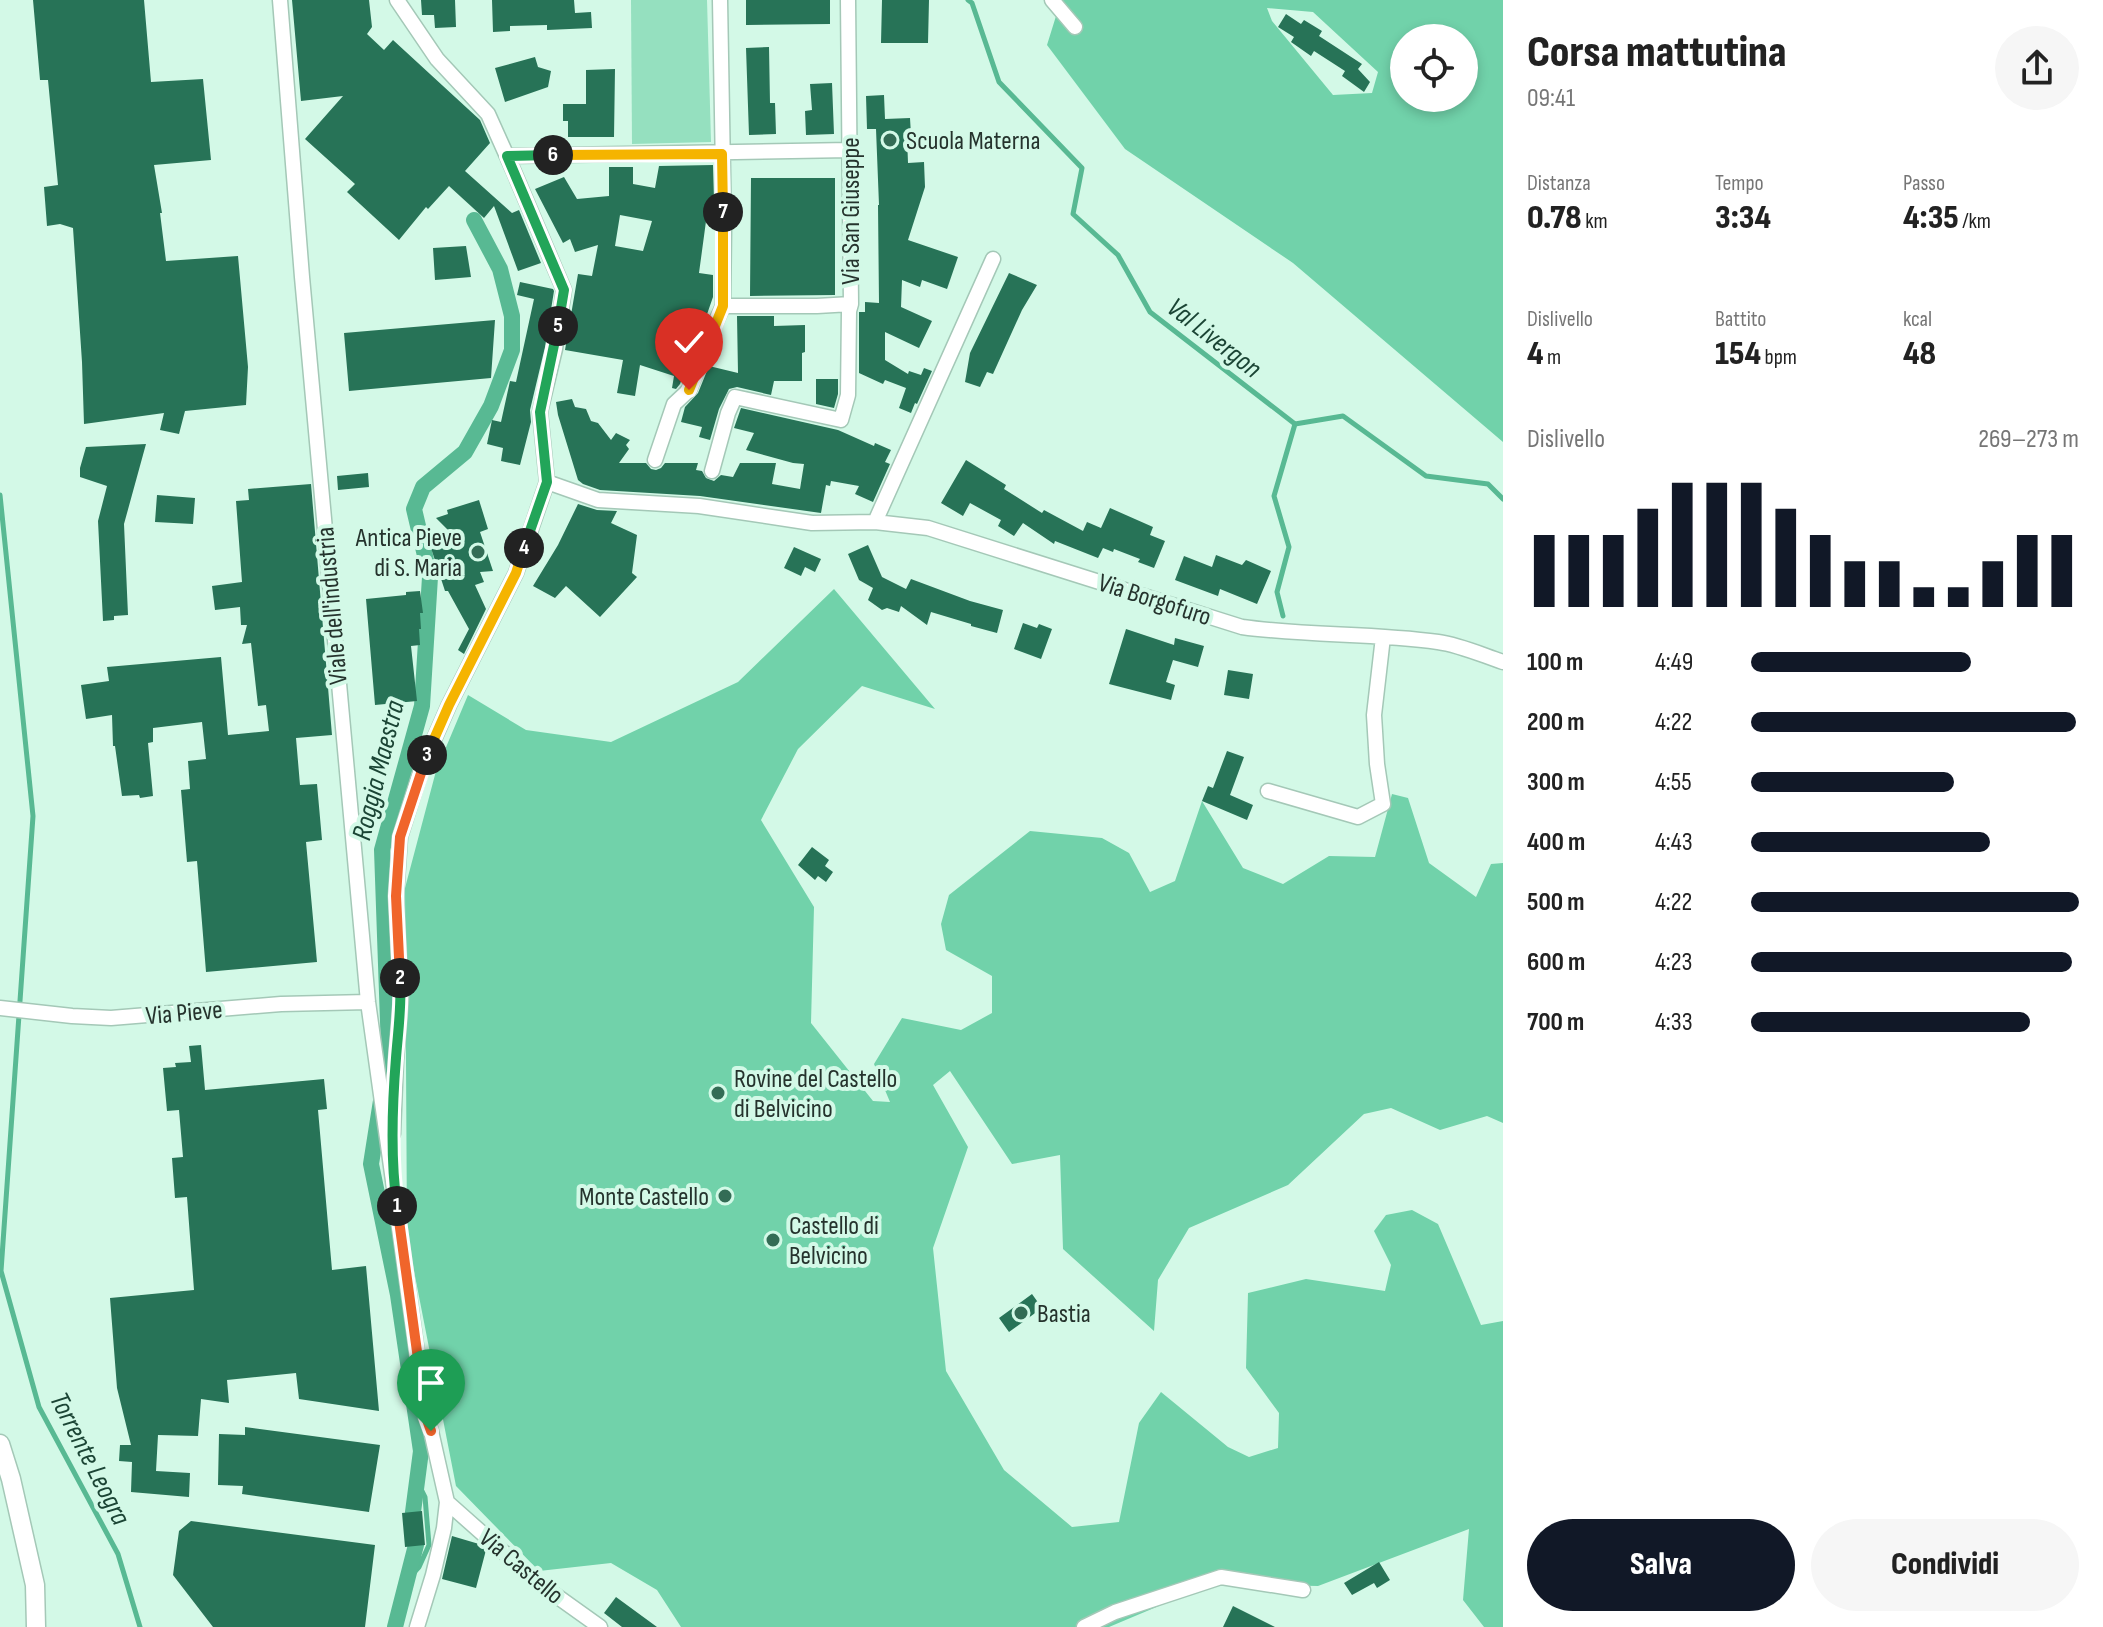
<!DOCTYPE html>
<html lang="it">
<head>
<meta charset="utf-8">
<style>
	body { margin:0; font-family:"Sofia Sans Condensed",sans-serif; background:#f6f6f6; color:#222; height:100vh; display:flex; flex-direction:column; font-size:30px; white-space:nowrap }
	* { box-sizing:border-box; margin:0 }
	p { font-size:26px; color:#767676 }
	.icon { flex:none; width:44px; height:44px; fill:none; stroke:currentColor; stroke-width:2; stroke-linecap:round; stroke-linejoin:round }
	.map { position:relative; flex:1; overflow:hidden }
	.details { display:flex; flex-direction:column; background:#fff; width:600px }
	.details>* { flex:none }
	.buttons { position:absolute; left:1390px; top:24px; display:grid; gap:16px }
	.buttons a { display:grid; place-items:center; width:88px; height:88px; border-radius:50%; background:#fff; box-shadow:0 4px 12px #0003; font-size:40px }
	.pin { position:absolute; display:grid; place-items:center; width:68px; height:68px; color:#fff; margin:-82px -34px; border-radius:50% 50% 50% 0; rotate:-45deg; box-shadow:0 0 8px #0007 }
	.pin .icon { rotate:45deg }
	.km { position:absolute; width:40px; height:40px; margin:-20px; border-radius:50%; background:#222; color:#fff; font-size:22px; line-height:40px; text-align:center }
	.round { display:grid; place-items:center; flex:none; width:84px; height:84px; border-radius:42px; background:#f6f6f6 }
	.summary { display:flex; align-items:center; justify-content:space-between; height:136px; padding:0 24px }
	h1 { font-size:44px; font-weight:800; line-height:60px }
	.stats { display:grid; grid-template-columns:repeat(3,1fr); gap:12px; height:136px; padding:8px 24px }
	.stats div { display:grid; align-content:center }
	.stats b { font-size:34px; font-weight:800 }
	.stats small { font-size:22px; font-weight:400 }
	.stats p { font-size:22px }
	.chart { height:224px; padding:16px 24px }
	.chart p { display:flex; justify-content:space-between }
	.chart svg { width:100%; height:144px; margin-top:8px; stroke:#111827; stroke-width:6 }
	.cta { display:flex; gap:16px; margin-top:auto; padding:16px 24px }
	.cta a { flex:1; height:92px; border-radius:48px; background:#111827; color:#fff; font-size:32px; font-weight:800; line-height:92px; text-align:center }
	.cta a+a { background:#f6f6f6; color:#222 }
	ul { padding:0 24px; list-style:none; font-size:26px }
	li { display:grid; grid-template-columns:128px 96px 1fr; align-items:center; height:60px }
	li i { height:20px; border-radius:10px; background:#111827 }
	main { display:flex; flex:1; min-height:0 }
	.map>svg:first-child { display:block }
	.green { fill:#95e0bf }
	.forest { fill:#71d2aa; fill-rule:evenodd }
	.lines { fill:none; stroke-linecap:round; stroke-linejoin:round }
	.stream { stroke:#58b993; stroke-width:5 }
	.canal { stroke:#58b993; stroke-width:16 }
	.building { fill:#277357; fill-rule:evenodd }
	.minor-casing { stroke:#a4c8b7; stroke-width:17 }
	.major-casing { stroke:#a4c8b7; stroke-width:21 }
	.minor { stroke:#fff; stroke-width:14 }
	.major { stroke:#fff; stroke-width:18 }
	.split-1-casing { stroke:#fff; stroke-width:16 }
	.split-2-casing { stroke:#fff; stroke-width:16 }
	.split-3-casing { stroke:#fff; stroke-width:16 }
	.split-4-casing { stroke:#fff; stroke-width:16 }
	.split-5-casing { stroke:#fff; stroke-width:16 }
	.split-6-casing { stroke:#fff; stroke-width:16 }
	.split-7-casing { stroke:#fff; stroke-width:16 }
	.split-8-casing { stroke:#fff; stroke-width:16 }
	.split-1 { stroke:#f0652b; stroke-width:10 }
	.split-2 { stroke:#22a559; stroke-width:10 }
	.split-3 { stroke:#f0652b; stroke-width:10 }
	.split-4 { stroke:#f5b400; stroke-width:10 }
	.split-5 { stroke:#22a559; stroke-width:10 }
	.split-6 { stroke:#22a559; stroke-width:10 }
	.split-7 { stroke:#f5b400; stroke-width:10 }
	.split-8 { stroke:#f5b400; stroke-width:10 }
	.poi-dot { fill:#336c55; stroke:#d3f9e7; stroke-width:3 }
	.labels { text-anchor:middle; stroke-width:8; stroke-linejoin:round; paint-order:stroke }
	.poi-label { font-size:26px; fill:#25332d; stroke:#d3f9e7; text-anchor:start }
	.street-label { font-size:26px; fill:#25332d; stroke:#d3f9e7 }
	.water-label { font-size:28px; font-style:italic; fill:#1b4535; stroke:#d3f9e7 }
</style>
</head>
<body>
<main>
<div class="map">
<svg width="1503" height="1627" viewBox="0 0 1503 1627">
	<rect width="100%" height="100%" fill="#d3f9e7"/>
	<path class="green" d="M631,0H707L711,142L632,144Z"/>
	<path class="forest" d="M1061,0H1503V442L1293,263L1125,149L1047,45ZM1267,8L1313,12L1378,72L1372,93L1333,95L1272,21ZM1404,38H1464V98H1404Z
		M834,589L935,709L862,686L798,749L761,820L814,907L811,1023L873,1101L890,1102L874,1064L902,1018L961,1030L992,1013V976L946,950L941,924L949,895L1030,831L1102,838L1129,853L1150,892L1175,881L1202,801L1243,868L1283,884L1329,856L1375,857L1392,794L1408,798L1429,863L1476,897L1491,864L1503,863V1123L1487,1116L1440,1130L1391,1108L1364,1114L1288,1185L1189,1228L1158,1280L1154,1331L1063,1249L1060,1155L1012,1164L950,1071L933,1085L968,1147L933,1248L946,1371L1004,1470L1072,1527L1119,1522L1139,1423L1161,1392L1228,1447L1249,1457L1278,1448L1279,1413L1246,1368L1248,1293L1306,1279L1385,1291L1391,1265L1374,1231L1386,1215L1412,1210L1438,1224L1481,1325L1503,1321V1627H1484L1463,1600L1469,1529L1318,1586L1211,1584L1109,1627H681L657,1590L611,1563L539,1571L456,1486L407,1235L405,888L436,771L468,695L526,730L611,742L738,682Z"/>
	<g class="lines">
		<path class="stream" d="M968,0L972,3L999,82L1082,168L1073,214L1118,255L1150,312L1295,424L1343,416L1426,476L1488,484L1503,499
			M0,495L33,816L1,1271L39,1407L118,1554L140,1627
			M1283,616L1277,592L1289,547L1274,496L1295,424
			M407,1580L419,1567L429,1545L425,1497L417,1481"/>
		<path class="canal" d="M413,1512L421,1451L398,1295L371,1164L389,1050L382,850L422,706L430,577L414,509L423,487L465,452L491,406L512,350V316L500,269L474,220
			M395,1627L416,1545"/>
	</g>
	<path class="building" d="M33,0H144L151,82L203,79L211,160L154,165L162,213H160L166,261L238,256L248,367L246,405L185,411L179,434L160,430L164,413L84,424L82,362L73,228L60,224L47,226L44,187L58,185L48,80H40Z
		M292,0H369L372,27L367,34L384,50L393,40L480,120L490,143L465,171L512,213L519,210L541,263L518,271L494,206L484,218L449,186L428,209L426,207L399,240L347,192L355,184L305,139L343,96L301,101Z
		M421,0H455L456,27L435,28L434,15H422Z
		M492,0H574L575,13L591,12L592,28L547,30V25L510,26V31L493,32Z
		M746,0H830V24L746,25Z
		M882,0H929L928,43H881Z
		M1286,14L1301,24L1304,20L1322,31L1319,36L1362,64L1358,69L1370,82L1364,92L1342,76L1345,71L1314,51L1311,56L1291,42L1294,37L1278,27Z
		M769,47L770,103H775L776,134L749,135L746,48Z
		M535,57L538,67L551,71L548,87L505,102L495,68Z
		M615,69L614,137H568V121H563V104H586V70Z
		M832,83L834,134L806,135L805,111L812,110L810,84Z
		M884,95L885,119L910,118L911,135L907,136L908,163L924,162L925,187L908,240L958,257L947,289L922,280L920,287L902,280L901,307L932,321L919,348L885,332V360L908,374L909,371L921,375L924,368L932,371L917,404L915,403L911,413L899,408L906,388L885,380L883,384L859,373V312H865V302L879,303L878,205H879L876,129H867L866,96Z
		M713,165L714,200L709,199L699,273L713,275V297L705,320L693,318L687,360L689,361L680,384L676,389L672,388L674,376L640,365L635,396L617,393L623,360L565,350L578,274L592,276L598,245L575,252L570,239L563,243L535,189L564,177L577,199L609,196V167H633V184L655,188L659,166ZM620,215L652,221L643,251L615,246Z
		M751,178H835V295L750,296Z
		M466,246L471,277L435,280L433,248Z
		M1009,273L1037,285L1022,310L993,374L987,372L980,387L965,382L970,353Z
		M520,282L553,289L554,291L545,347L530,410L531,422L520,465L501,461L503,448L487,444L492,420L501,422L510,381L516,382L534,299L517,295Z
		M737,316H774V326L805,325V352L802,353V381H774L771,395L737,387L729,389L719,409L710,440L699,437L702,427L681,422L685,407L698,393L709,366L738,373Z
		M495,320L491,378L349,391L344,333Z
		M816,379H838V394L834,408L816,404Z
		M572,399L575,407L586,409L591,421L598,423L611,440L616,433L630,440L626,445L629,449L619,463H646L651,469L656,470L661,468L665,463H698L696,470L702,471L706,478L714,481L721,475L733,477L740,463H776L772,484L800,489L804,464L793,463L746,450L754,433L734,428L741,408L838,430L874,446L875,443L891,450L885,462L890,464L873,502L855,494L859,486L831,481L830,486L826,485L821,513L700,496L600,490L583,484L578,480L558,415L556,402Z
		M146,444L124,524L128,615L114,616V620L103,621L98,521L107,486L80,477V468L86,447Z
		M966,460L1006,485L1004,489L1042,513L1044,510L1083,531L1087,522L1101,528L1110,508L1153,527L1150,535L1165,541L1154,568L1138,562L1140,559L1114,549L1113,552L1103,548L1098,558L1055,541L1054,544L1023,523L1014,536L998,526L1001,520L970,503L963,516L941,503Z
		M368,473L369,487L338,490L337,476Z
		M311,484L332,735L296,738L300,785L317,784L322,840L306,842L317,962L206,972L197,861L187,862L181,790L190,789L188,761L206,759L202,722L153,728V742L148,743L153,796L140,798L139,795L122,796L115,746H113L112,715L86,719L81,685L109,681L107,667L221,657L228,735L269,731L266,705L258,706L251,643L242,644L247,625H241L240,607L215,610L212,586L242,582L236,501L249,500L248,489Z
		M157,495L195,498L193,524L155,522Z
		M479,500L488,529L480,532L493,571L480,572L484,582L475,585L486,609L464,654L458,650L469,629L448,591H445L430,545L451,533L436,518L448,514L447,510Z
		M578,504L597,510L617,511L611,523L637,535L632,573L637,577L600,617L566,586L555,598L533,586L558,545Z
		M868,545L882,577L906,589L911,579L970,601L1003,610L997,633L971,626V624L931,612L927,625L901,606L899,612L887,608L882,610L868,600L873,588L859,580L848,554Z
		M794,547L821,559L815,572L805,567L801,576L784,568Z
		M1216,555L1242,565L1246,560L1271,571L1257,604L1220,589L1218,596L1175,580L1184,556L1212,567Z
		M420,591L423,613H420L421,629H419L420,645L411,646L417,701L375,705L366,599L406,595V592Z
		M1023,623L1037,628L1039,624L1052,629L1041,659L1014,649Z
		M1126,629L1174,645L1175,638L1204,646L1198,667L1173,660L1166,682L1175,685L1171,700L1109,684Z
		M1228,670L1253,674L1249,699L1224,695Z
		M1227,751L1244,757L1230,795L1253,805L1247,820L1202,801L1208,786L1213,788Z
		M812,847L829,860L825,866L833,872L826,882L818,876L815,880L798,865Z
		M201,1045L205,1090L324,1079L327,1109L318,1110L332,1270L366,1266L379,1411L299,1399L296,1373L227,1380L229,1403L201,1399L198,1436L158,1435L156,1471L190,1473L189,1497L131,1492L132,1462L119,1461L120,1445H131L117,1388L110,1298L194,1290L187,1197L175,1198L172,1158L183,1157L179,1110L167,1111L163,1068L176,1067L175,1063L191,1062L189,1046Z
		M1032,1294L1042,1308L1009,1332L999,1318Z
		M245,1427L380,1445L369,1512L242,1494L243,1486L218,1485L219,1434L245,1435Z
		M422,1511L425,1545L405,1547L402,1513Z
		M191,1521L375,1545L365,1627H213L173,1575L179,1531Z
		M452,1536L479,1544L486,1550L476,1588L442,1579Z
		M1379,1562L1390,1580L1377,1588L1374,1583L1352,1595L1344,1583Z
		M616,1597L657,1627H622L604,1613Z
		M1233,1606L1275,1627H1223Z"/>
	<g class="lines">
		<g class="minor-casing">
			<path id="minor" d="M280,0L302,277L368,1002L426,1417L431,1431L447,1502L444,1528L433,1575L417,1627
				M1052,0L1075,27
				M507,156L850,150
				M723,306H817L851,304
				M655,460L674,404L689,390L706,344L723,306L724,228L720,0
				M712,471L728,413L735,397L841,420L848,395L849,311L851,304L848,0
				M547,482L598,500L699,506L812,523L875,522L928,528L1242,627C1307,636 1373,633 1438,642C1460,645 1482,655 1503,662
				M875,522L993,259
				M1268,791L1358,817L1383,804L1377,764L1374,715L1383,637
				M0,1008L72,1016L111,1018L281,1004L368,1002
				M393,1134L396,1060L401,998L396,896L400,837L422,767L449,705L516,573L547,482L540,412L555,349L564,290L514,172L488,114L437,59L397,0
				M447,1502L537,1582L600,1627
				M1084,1627L1115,1612L1221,1577L1303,1590"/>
		</g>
		<g class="major-casing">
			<path id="major" d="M0,1444L11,1479L35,1585L36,1627"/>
		</g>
		<use href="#minor" class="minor"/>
		<use href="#major" class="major"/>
	</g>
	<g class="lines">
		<g class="split-1-casing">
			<path id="split-1" d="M397,1206L426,1417L431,1431"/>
		</g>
		<g class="split-2-casing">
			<path id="split-2" d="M397,1206C390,1158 392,1107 396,1058C398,1031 402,1005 400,978"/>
		</g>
		<g class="split-3-casing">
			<path id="split-3" d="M400,978L396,896L400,837L427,755"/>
		</g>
		<g class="split-4-casing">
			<path id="split-4" d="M427,755L449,705L516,573L524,548"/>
		</g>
		<g class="split-5-casing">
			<path id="split-5" d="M524,548L547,482L540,412L558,326"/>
		</g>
		<g class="split-6-casing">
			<path id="split-6" d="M553,155L507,156L564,290L558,326"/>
		</g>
		<g class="split-7-casing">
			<path id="split-7" d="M553,155L722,154L723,212"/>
		</g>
		<g class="split-8-casing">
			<path id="split-8" d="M689,390L723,306V212"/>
		</g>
		<use href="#split-1" class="split-1"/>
		<use href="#split-2" class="split-2"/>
		<use href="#split-3" class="split-3"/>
		<use href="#split-4" class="split-4"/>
		<use href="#split-5" class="split-5"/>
		<use href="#split-6" class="split-6"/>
		<use href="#split-7" class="split-7"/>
		<use href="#split-8" class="split-8"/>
	</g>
	<g class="poi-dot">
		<circle cx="890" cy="140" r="8"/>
		<circle cx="478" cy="552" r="8"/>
		<circle cx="718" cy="1093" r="8"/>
		<circle cx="725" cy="1196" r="8"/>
		<circle cx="773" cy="1240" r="8"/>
		<circle cx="1021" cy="1313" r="8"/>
	</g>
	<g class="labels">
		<g class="poi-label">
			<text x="906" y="149">Scuola Materna</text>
			<text x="462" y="546" text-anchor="end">Antica Pieve<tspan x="462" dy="30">di S. Maria</tspan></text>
			<text x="734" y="1087">Rovine del Castello<tspan x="734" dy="30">di Belvicino</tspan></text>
			<text x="709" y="1205" text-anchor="end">Monte Castello</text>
			<text x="789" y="1234">Castello di<tspan x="789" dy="30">Belvicino</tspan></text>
			<text x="1037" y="1322">Bastia</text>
		</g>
		<g class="street-label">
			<text transform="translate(850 211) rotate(-90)" y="9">Via San Giuseppe</text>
			<text transform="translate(1155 599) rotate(18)" y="9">Via Borgofuro</text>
			<text transform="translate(331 606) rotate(-95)" y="9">Viale dell'industria</text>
			<text transform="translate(184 1012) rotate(-5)" y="9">Via Pieve</text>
			<text transform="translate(522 1566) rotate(40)" y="9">Via Castello</text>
		</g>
		<g class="water-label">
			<text transform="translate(1215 337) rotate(38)" y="10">Val Livergon</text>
			<text transform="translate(377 770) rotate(-76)" y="10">Roggia Maestra</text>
			<text transform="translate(91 1458) rotate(63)" y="10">Torrente Leogra</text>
		</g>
	</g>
</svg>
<div class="buttons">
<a><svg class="icon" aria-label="locate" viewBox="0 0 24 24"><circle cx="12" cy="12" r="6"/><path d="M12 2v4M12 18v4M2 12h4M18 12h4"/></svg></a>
</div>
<div class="pin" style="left:431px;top:1431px;background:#1e9e55"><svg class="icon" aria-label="arrive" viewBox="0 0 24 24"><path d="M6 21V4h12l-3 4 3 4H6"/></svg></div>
<div class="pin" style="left:689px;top:390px;background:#d93025"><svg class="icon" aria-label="check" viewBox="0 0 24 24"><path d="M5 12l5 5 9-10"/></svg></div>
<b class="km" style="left:397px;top:1206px">1</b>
<b class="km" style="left:400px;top:978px">2</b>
<b class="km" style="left:427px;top:755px">3</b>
<b class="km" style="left:524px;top:548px">4</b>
<b class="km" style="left:558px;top:326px">5</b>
<b class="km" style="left:553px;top:155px">6</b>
<b class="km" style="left:723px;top:212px">7</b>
</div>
<section class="details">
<div class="summary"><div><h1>Corsa mattutina</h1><p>09:41</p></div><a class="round"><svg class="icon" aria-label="share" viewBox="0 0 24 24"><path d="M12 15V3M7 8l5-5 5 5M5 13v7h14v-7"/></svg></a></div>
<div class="stats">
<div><p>Distanza</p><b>0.78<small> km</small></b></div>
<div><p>Tempo</p><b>3:34</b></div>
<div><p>Passo</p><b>4:35<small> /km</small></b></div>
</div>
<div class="stats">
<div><p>Dislivello</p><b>4<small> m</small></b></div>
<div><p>Battito</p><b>154<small> bpm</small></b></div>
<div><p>kcal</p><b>48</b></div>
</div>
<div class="chart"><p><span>Dislivello</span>269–273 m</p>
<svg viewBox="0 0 160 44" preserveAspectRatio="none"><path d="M5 44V22M15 44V22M25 44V22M35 44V14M45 44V6M55 44V6M65 44V6M75 44V14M85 44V22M95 44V30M105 44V30M115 44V38M125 44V38M135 44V30M145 44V22M155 44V22"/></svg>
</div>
<ul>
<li><b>100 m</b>4:49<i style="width:67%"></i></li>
<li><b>200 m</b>4:22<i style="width:99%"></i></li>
<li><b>300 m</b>4:55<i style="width:62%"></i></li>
<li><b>400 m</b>4:43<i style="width:73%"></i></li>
<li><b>500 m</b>4:22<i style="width:100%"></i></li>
<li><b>600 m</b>4:23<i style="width:98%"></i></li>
<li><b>700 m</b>4:33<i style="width:85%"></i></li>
</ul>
<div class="cta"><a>Salva</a><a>Condividi</a></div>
</section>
</main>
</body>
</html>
